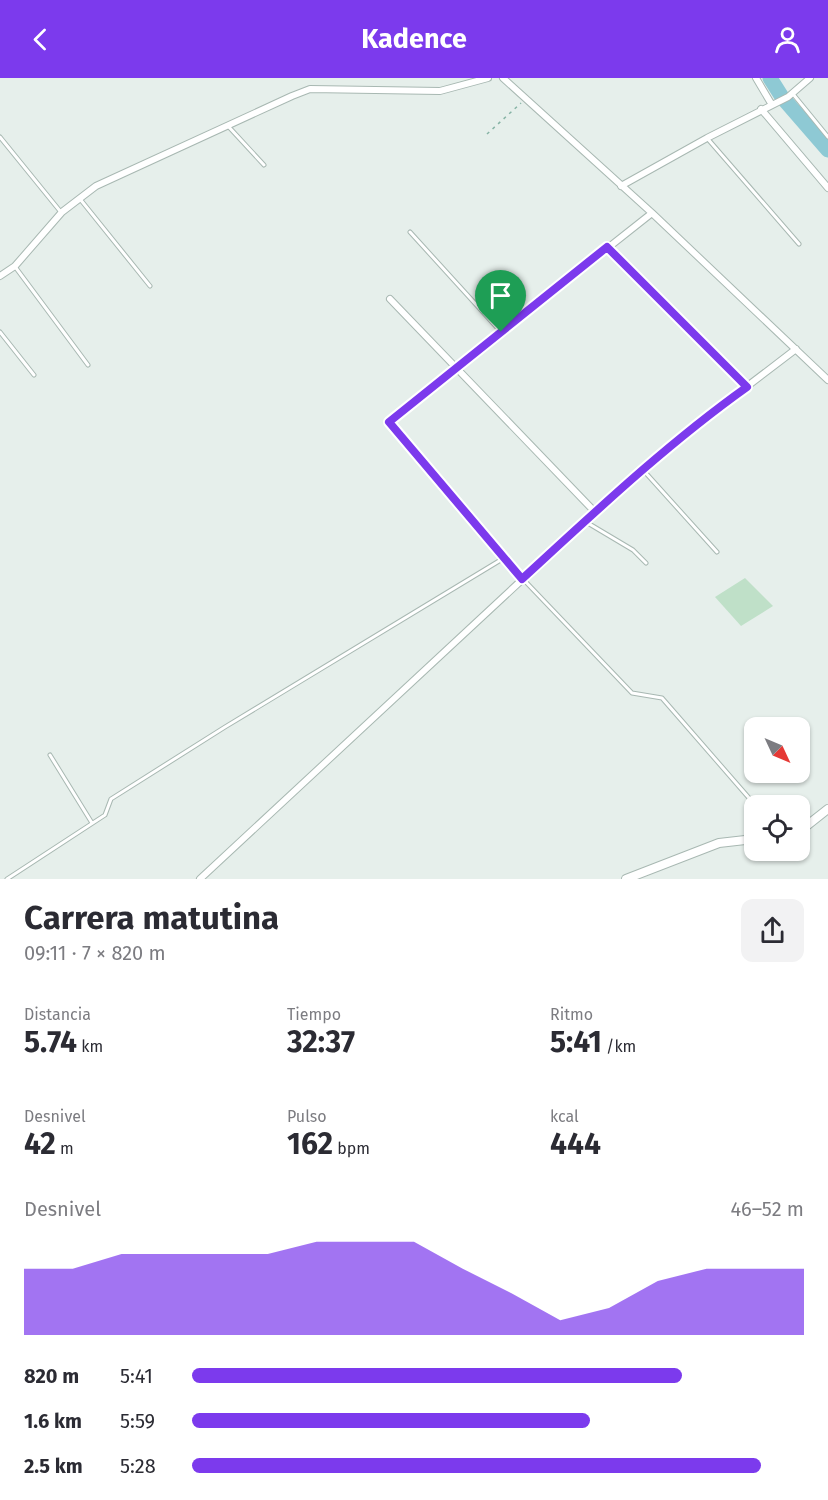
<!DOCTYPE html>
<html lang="es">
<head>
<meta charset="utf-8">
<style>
	body { margin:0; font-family:"Fira Sans",sans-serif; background:#f2f2f3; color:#2b2b33; height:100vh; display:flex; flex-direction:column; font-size:22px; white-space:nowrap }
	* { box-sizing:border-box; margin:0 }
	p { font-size:20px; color:#7c7c81 }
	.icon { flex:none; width:33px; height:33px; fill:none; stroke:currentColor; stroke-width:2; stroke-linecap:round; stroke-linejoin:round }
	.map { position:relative; height:801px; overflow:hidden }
	.drawer { display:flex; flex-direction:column; background:#fff; flex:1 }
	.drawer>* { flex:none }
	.needle { width:39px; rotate:134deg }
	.fabs { position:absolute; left:744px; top:639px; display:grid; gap:12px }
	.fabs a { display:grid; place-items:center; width:66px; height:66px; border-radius:12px; background:#fff; box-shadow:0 2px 4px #0004; font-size:30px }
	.pin { position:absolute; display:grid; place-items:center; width:51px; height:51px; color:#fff; margin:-62px -26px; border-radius:50% 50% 50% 0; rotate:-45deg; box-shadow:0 0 6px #0007 }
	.pin .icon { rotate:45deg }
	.round { display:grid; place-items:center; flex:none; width:63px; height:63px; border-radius:12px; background:#f2f2f3 }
	.overview { display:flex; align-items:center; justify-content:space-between; height:102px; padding:0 24px }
	h1 { font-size:33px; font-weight:700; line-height:45px }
	.figures { display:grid; grid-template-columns:repeat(3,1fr); gap:9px; height:102px; padding:6px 24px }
	.figures div { display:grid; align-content:center }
	.figures b { font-size:30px; font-weight:700 }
	.figures small { font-size:16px; font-weight:400 }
	.figures p { font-size:16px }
	.chart { height:168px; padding:12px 24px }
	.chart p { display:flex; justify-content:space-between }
	.chart svg { width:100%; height:108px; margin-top:6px; fill:#7c3aed; opacity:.7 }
	ul { padding:0 24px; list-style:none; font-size:20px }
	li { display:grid; grid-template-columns:96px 72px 1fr; align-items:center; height:45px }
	li i { height:15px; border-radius:8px; background:#7c3aed }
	header { display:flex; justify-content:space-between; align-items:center; height:78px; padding:0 24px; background:#7c3aed; color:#fff; font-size:27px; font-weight:700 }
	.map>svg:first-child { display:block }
	.green { fill:#bfe0c8 }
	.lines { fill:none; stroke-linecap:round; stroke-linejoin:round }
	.river { stroke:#8ec9d4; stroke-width:15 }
	.service-casing { stroke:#a8b8b2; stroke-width:5 }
	.minor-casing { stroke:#a8b8b2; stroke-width:8 }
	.tertiary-casing { stroke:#a8b8b2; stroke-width:10 }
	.path { stroke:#86b3a5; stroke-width:1.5; stroke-dasharray:3 4.5; stroke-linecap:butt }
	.service { stroke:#fff; stroke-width:3 }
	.minor { stroke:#fff; stroke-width:6 }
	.tertiary { stroke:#fff; stroke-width:8 }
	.route-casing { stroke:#fff; stroke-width:12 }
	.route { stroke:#7c3aed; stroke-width:8 }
</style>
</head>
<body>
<header><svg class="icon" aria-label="back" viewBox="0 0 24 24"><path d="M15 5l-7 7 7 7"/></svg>Kadence<svg class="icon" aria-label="person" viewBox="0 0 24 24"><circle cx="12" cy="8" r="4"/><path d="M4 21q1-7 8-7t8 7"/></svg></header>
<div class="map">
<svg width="828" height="801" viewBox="0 0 828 801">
	<rect width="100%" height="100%" fill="#e6efeb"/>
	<path class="green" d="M745,500L773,528L741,548L715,519Z"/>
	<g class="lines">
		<path class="river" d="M770,0L782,19L828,72"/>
		<g class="service-casing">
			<path id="service" d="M793,16L828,59
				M228,48L264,87
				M0,59L60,133
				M707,60L799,166
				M80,121L150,208
				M410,154L501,254
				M16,190L88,287
				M0,254L34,297
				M455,290L446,301L389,344L523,501L632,615L662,620L756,728
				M644,393L717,474
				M586,444L633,472L646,485
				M50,677L92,745
				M7,801L105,737L111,721L225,649L504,480"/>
		</g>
		<g class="minor-casing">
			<path id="minor" d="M503,0L652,135L828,302
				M756,0L772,27
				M761,31L828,110
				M621,108L707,60L788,19L810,0
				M607,169L747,309
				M0,198L15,188L62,134L96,108L292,18L310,11L440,13L488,0
				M390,221L595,434
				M456,290L652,135
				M200,801L595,434L716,332L796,271"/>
		</g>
		<g class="tertiary-casing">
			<path id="tertiary" d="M800,753L828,731
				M626,801L719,765L754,761"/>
		</g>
		<path class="path" d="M487,56L521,25"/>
		<use href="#service" class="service"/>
		<use href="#minor" class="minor"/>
		<use href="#tertiary" class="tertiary"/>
	</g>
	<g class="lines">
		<g class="route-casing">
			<path id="route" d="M607,169L747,309C667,366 595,434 522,501L389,344Z"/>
		</g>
		<use href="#route" class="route"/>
	</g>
</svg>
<div class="fabs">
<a><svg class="needle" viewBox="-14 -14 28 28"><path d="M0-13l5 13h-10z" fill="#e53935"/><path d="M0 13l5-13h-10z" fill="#7c7c81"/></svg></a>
<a><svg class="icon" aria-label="locate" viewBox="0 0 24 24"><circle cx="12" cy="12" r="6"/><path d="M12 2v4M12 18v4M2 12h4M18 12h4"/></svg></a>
</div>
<div class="pin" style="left:501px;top:254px;background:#1e9e55"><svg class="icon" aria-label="arrive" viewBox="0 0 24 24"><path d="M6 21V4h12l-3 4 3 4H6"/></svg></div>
</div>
<section class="drawer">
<div class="overview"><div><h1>Carrera matutina</h1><p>09:11 · 7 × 820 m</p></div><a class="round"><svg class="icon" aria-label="share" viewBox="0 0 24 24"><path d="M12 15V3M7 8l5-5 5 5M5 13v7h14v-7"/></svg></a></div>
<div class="figures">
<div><p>Distancia</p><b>5.74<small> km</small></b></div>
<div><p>Tiempo</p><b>32:37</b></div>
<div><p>Ritmo</p><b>5:41<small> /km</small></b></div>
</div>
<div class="figures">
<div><p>Desnivel</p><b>42<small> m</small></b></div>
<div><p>Pulso</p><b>162<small> bpm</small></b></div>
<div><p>kcal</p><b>444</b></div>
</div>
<div class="chart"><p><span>Desnivel</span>46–52 m</p>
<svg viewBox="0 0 160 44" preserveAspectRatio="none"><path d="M0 44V17L10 17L20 11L30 11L40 11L50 11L60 6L70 6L80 6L90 17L100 27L110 38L120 33L130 22L140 17L150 17L160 17V44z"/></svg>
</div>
<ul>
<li><b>820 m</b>5:41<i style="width:80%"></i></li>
<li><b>1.6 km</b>5:59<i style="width:65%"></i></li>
<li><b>2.5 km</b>5:28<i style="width:93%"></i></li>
</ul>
</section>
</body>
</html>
